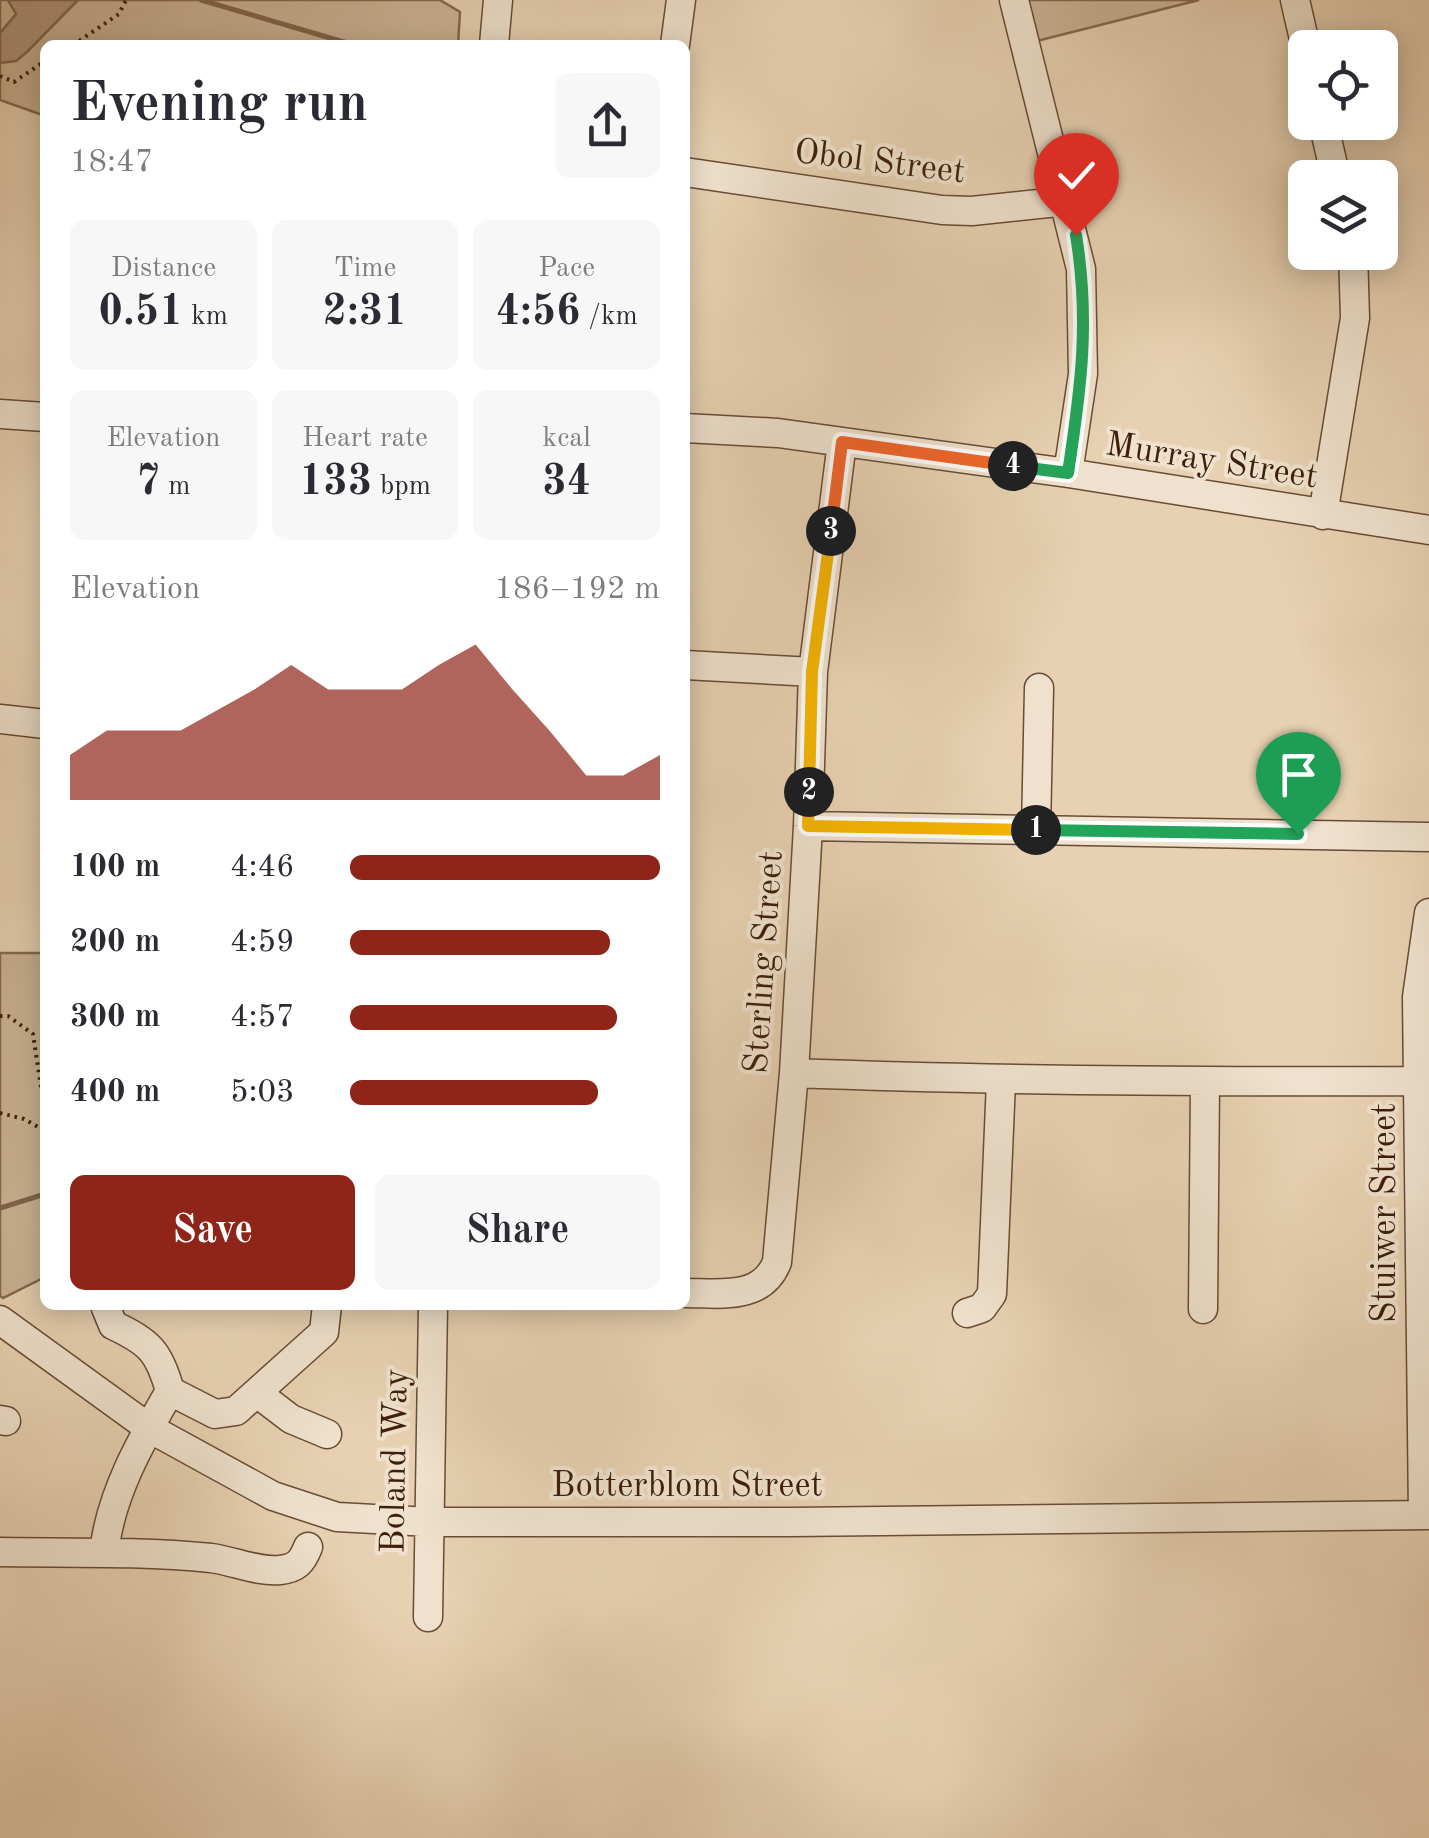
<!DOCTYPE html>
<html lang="en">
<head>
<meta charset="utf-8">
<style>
	body { margin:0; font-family:"Old Standard TT",serif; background:#f7f7f7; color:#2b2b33; height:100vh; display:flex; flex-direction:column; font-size:38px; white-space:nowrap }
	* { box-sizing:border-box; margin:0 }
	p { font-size:32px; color:#7c7c81 }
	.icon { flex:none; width:55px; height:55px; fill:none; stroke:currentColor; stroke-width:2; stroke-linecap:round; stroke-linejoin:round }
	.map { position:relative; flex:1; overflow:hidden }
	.drawer { position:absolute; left:40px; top:40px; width:650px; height:1270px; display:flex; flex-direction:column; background:#fff; border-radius:15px; box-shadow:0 5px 25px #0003 }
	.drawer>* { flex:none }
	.buttons { position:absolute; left:1288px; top:30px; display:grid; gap:20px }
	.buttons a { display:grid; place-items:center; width:110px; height:110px; border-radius:15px; background:#fff; box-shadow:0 5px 25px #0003; font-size:50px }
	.pin { position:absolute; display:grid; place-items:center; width:85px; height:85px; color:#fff; margin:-102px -42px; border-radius:50% 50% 50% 0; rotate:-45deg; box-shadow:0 0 10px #0007 }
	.pin .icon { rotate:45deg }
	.km { position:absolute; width:50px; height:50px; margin:-25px; border-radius:50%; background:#222; color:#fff; font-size:28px; line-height:50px; text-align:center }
	.round { display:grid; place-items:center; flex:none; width:105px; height:105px; border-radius:15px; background:#f7f7f7 }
	.summary { display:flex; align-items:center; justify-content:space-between; height:170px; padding:0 30px }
	h1 { font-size:55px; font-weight:800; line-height:75px }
	.metrics { display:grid; grid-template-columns:repeat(3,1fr); gap:15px; height:170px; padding:10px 30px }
	.metrics div { display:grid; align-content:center; border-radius:15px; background:#f7f7f7; text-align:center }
	.metrics b { font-size:42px; font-weight:800 }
	.metrics small { font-size:28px; font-weight:400 }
	.metrics p { font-size:28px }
	.chart { height:280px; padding:20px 30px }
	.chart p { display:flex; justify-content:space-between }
	.chart svg { width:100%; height:180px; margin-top:10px; fill:#8f2418; opacity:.7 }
	.cta { display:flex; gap:20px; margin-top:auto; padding:20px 30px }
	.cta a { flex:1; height:115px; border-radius:15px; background:#8f2418; color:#fff; font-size:40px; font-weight:800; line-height:115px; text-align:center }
	.cta a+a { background:#f7f7f7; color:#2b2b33 }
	ul { padding:0 30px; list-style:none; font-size:32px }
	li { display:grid; grid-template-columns:160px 120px 1fr; align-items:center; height:75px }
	li i { height:25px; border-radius:12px; background:#8f2418 }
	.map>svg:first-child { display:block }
	.green { fill:#cab395; stroke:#846950; stroke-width:2.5 }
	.water { fill:#ae9479; stroke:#81654d; stroke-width:2.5 }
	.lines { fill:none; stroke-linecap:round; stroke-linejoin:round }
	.stream { stroke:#81654d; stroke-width:5 }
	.minor-casing { stroke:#684c34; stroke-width:31 }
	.path { stroke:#3e1f0a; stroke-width:4; stroke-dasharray:2.5 5; stroke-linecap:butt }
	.minor { stroke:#efe1cd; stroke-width:28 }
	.split-1-casing { stroke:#fff; stroke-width:20 }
	.split-2-casing { stroke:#fff; stroke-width:20 }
	.split-3-casing { stroke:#fff; stroke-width:20 }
	.split-4-casing { stroke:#fff; stroke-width:20 }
	.split-5-casing { stroke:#fff; stroke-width:20 }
	.split-1 { stroke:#22a559; stroke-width:12 }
	.split-2 { stroke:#f5b400; stroke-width:12 }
	.split-3 { stroke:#f5b400; stroke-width:12 }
	.split-4 { stroke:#f0652b; stroke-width:12 }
	.split-5 { stroke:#22a559; stroke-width:12 }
	.labels { text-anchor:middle; stroke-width:8; stroke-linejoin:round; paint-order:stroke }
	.street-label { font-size:35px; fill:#3e1f0a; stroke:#efe1cd }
</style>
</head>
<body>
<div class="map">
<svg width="1429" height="1838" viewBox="0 0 1429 1838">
	<rect width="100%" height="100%" fill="#e7d1b2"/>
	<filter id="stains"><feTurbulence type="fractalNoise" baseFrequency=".002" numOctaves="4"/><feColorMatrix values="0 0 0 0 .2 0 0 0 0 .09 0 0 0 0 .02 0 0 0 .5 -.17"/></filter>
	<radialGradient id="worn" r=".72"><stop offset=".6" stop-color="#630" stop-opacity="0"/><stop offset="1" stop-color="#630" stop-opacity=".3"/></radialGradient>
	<path class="green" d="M0,0H440L460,12L458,45H45V116L0,100Z
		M1026,0H1199L1037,41Z
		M0,953H45V1277L3,1298L0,1296Z"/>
	<path class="water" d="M8,0H78L27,52L16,61L0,63V33L16,14Z"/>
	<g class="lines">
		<path class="stream" d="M201,0L354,45
			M0,1208L45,1194"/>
		<g class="minor-casing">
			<path id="minor" d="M1014,0L1081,269L1083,374L1068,473
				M1295,0L1306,48
				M494,45L498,0
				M675,45L681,0
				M1323,122L1336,178
				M685,172L942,210L972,211L1067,201
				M0,414L45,417
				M685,428L778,433L1068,473L1429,530
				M1323,515L1355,318L1353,252
				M685,665L813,672
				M0,719L45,724
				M808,826L1429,837
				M1036,830L1039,688
				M794,1073C1006,1081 1217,1082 1429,1081
				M685,1293C719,1293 762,1301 777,1262L794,1073L808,826L813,672L842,442
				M106,1308L113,1325C149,1342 159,1351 170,1391
				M1203,1309L1205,1083
				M967,1313L982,1308L992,1294L1001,1081
				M0,1320L149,1428L273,1496L337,1517L430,1522H792L1429,1515
				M257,1393L291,1419L327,1434
				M0,1420L6,1421
				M1423,1515L1417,997L1429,913
				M0,1552C70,1553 141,1551 211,1558C234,1561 257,1572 280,1570C297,1568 302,1562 308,1547
				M104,1553C110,1495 141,1441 170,1391L215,1414L236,1411L324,1332L327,1305
				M428,1617L433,1305"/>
		</g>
		<path class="path" d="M73,45L119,14L126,0
			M0,76L14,82L45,61
			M0,1016H8L33,1034L45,1113
			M0,1113L24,1119L45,1131"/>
		<use href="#minor" class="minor"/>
	</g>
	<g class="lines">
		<g class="split-1-casing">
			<path id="split-1" d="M1036,830L1298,834"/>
		</g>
		<g class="split-2-casing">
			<path id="split-2" d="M809,792L808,826L1036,830"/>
		</g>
		<g class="split-3-casing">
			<path id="split-3" d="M809,792L812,672L831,531"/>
		</g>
		<g class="split-4-casing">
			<path id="split-4" d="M831,531L842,442L1013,466"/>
		</g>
		<g class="split-5-casing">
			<path id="split-5" d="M1013,466L1068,473C1081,388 1090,321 1076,235"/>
		</g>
		<use href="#split-1" class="split-1"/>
		<use href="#split-2" class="split-2"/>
		<use href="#split-3" class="split-3"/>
		<use href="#split-4" class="split-4"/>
		<use href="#split-5" class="split-5"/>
	</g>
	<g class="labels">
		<g class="street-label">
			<text transform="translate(880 160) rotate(7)" y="12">Obol Street</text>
			<text transform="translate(1212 459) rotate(9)" y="12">Murray Street</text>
			<text transform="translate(762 962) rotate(-86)" y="12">Sterling Street</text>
			<text transform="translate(1383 1213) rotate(-90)" y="12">Stuiwer Street</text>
			<text transform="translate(393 1461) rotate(-89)" y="12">Boland Way</text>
			<text x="687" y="1496">Botterblom Street</text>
		</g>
	</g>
	<rect width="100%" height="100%" filter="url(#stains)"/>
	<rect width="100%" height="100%" fill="url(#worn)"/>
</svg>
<div class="buttons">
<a><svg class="icon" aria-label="locate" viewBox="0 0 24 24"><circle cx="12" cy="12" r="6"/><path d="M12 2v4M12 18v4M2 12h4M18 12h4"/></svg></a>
<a><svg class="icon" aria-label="layers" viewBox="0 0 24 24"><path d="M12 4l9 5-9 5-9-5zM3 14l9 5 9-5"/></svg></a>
</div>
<div class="pin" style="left:1298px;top:834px;background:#1e9e55"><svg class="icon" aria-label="arrive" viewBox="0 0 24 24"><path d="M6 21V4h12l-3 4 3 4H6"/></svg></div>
<div class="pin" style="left:1076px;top:235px;background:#d93025"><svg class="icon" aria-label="check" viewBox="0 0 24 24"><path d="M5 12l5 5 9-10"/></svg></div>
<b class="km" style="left:1036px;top:830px">1</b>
<b class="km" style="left:809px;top:792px">2</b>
<b class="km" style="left:831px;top:531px">3</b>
<b class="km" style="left:1013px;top:466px">4</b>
<section class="drawer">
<div class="summary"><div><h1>Evening run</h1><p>18:47</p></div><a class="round"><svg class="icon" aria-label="share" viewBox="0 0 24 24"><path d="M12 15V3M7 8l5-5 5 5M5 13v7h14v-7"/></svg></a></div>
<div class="metrics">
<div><p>Distance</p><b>0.51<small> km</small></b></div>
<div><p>Time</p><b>2:31</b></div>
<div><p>Pace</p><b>4:56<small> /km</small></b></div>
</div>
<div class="metrics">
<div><p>Elevation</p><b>7<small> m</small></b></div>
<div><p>Heart rate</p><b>133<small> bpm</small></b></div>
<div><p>kcal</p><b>34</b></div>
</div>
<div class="chart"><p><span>Elevation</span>186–192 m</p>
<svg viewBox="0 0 160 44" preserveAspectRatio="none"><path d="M0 44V33L10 27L20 27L30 27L40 22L50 17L60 11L70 17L80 17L90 17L100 11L110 6L120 17L130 27L140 38L150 38L160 33V44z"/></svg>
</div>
<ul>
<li><b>100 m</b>4:46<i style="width:100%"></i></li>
<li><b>200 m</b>4:59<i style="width:84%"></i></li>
<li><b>300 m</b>4:57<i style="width:86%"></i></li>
<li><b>400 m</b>5:03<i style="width:80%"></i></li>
</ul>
<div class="cta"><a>Save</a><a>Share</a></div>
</section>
</div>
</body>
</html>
